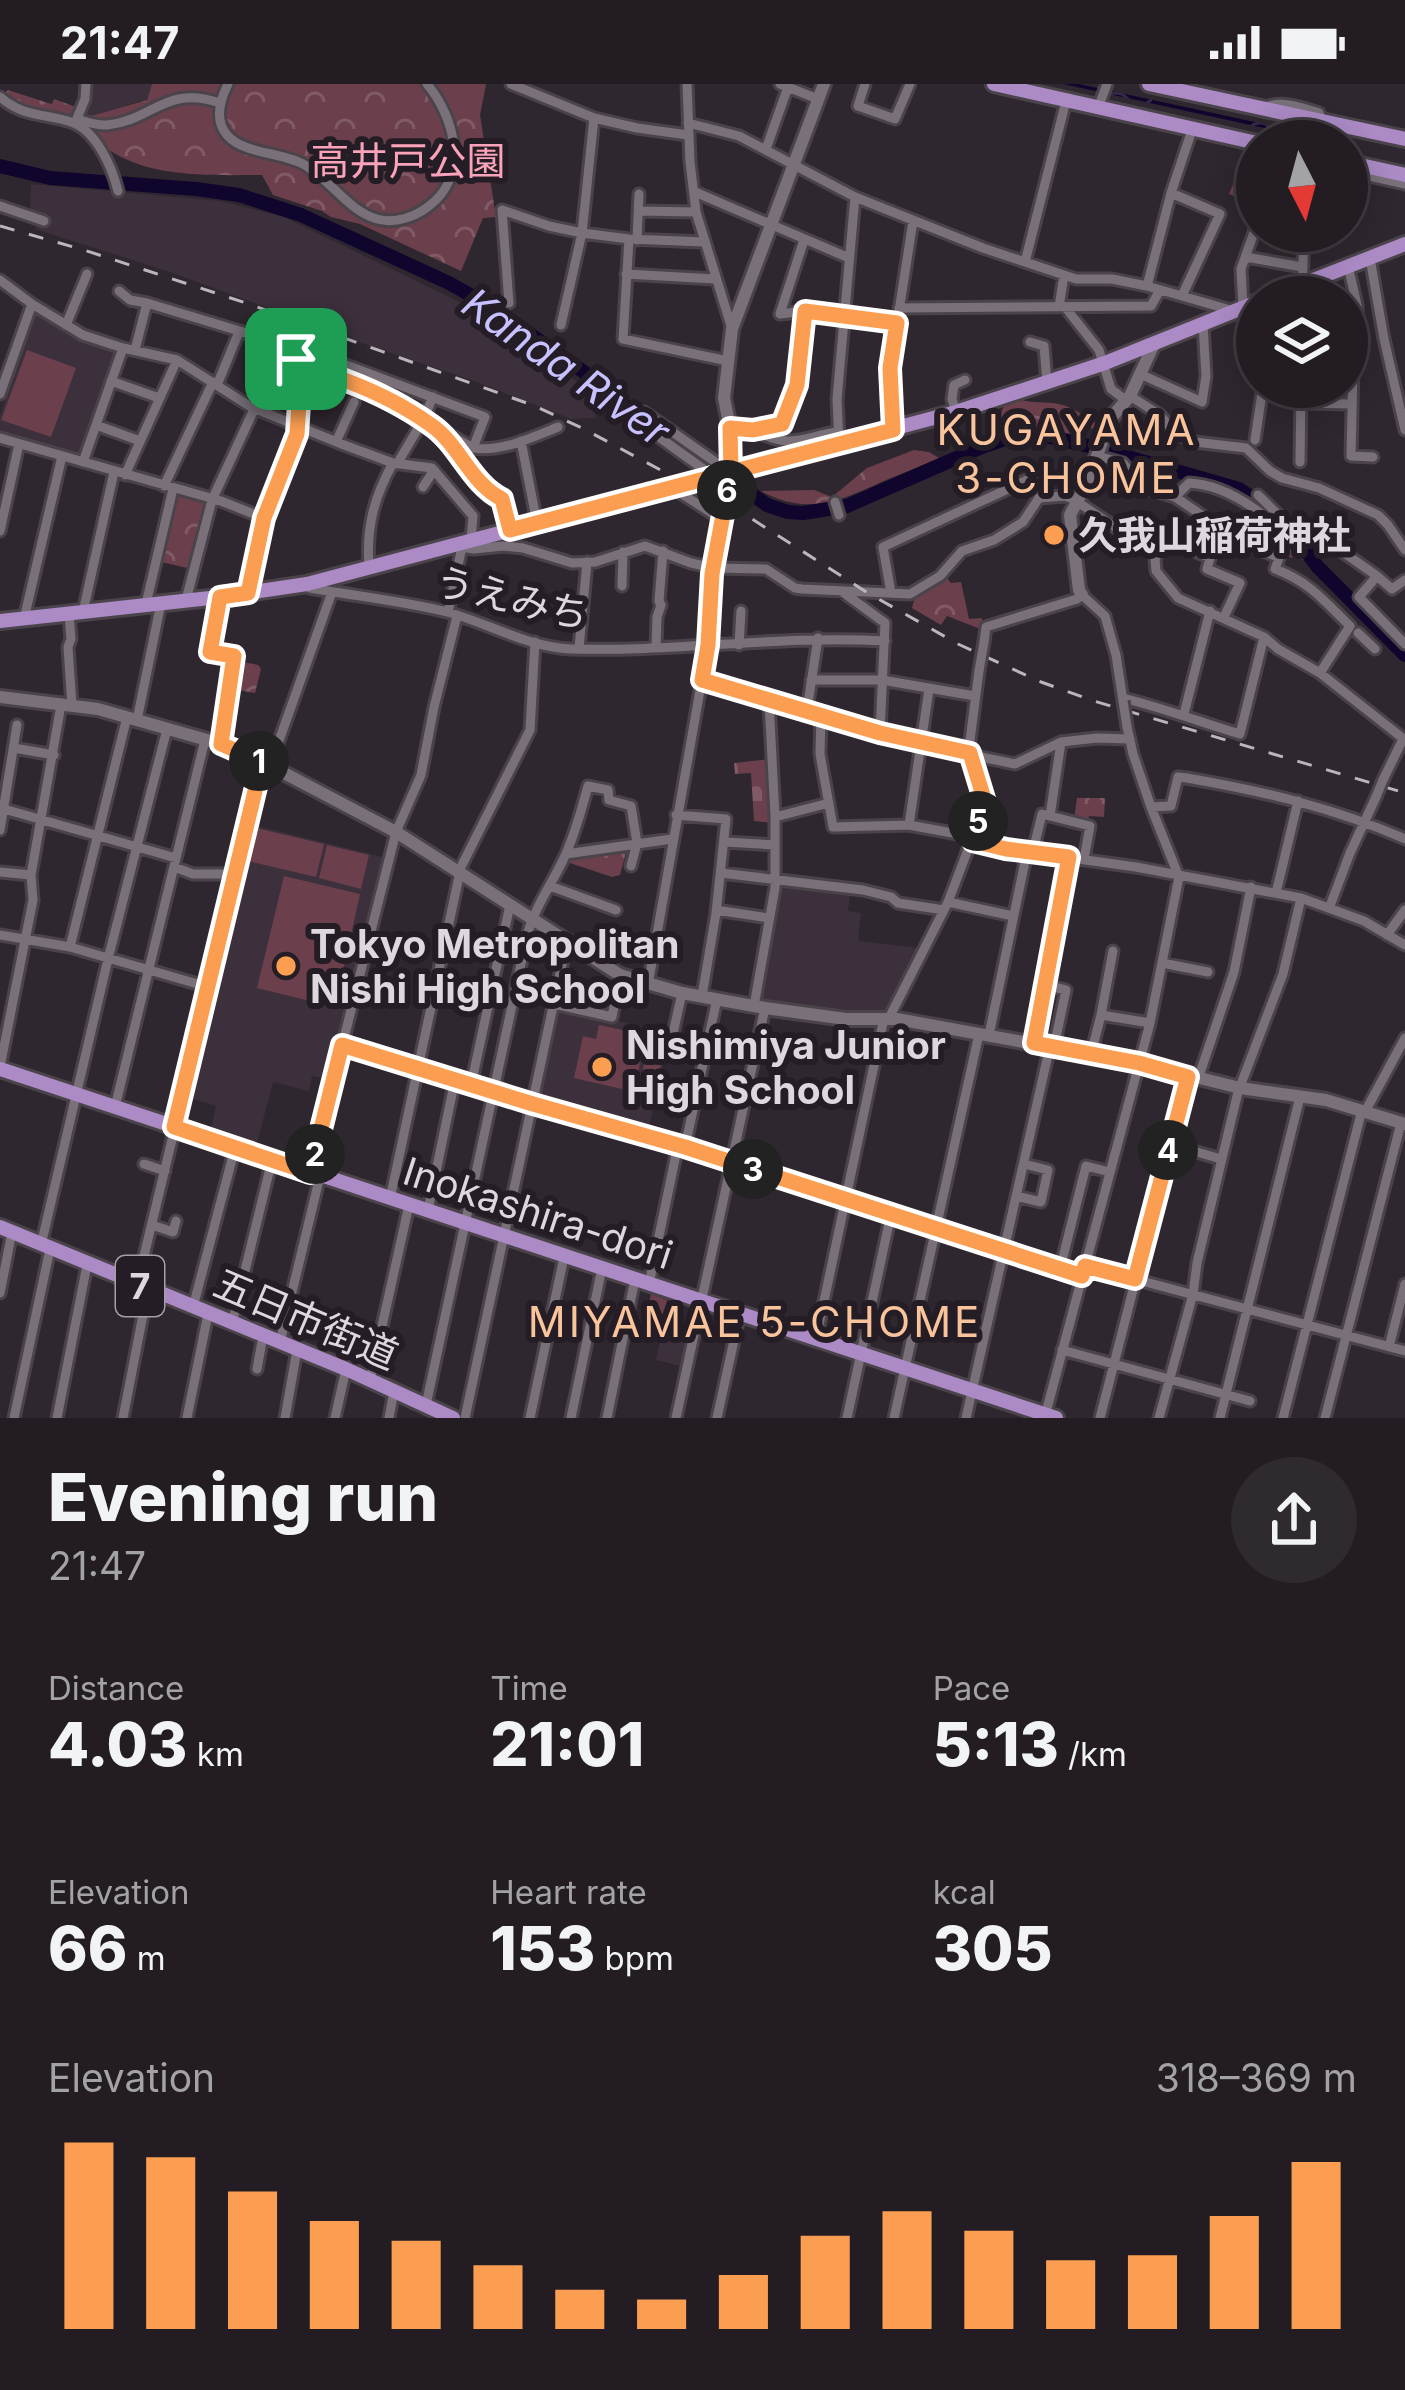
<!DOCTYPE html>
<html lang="en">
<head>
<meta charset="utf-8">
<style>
	body { margin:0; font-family:Inter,"Noto Sans JP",sans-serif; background:#2f2a30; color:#f1f3f6; height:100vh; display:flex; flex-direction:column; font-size:45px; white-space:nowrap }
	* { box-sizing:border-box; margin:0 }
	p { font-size:39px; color:#a3a2a6 }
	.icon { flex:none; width:66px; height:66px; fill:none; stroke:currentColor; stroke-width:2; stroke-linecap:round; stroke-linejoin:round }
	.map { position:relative; height:1334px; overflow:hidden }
	.sheet { display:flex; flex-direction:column; background:#231d23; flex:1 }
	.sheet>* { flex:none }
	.needle { width:78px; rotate:174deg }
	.buttons { position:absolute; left:1236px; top:36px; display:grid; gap:24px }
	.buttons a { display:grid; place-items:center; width:132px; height:132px; border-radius:50%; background:#231d23; box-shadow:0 6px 30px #0003,0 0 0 3px #403b41; font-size:60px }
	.pin { position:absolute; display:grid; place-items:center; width:102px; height:102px; color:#fff; margin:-51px; border-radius:24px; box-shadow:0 6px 18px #0006 }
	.km { position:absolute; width:60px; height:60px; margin:-30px; border-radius:50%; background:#222; color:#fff; font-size:33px; line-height:60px; text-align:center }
	.round { display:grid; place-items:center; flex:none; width:126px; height:126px; border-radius:63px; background:#2f2a30 }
	.overview { display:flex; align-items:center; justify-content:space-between; height:204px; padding:0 48px }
	h1 { font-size:66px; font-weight:800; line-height:90px }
	.stats { display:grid; grid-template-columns:repeat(3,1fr); gap:18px; height:204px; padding:12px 48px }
	.stats div { display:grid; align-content:center }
	.stats b { font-size:60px; font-weight:800 }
	.stats small { font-size:33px; font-weight:400 }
	.stats p { font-size:33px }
	.chart { height:336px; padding:24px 48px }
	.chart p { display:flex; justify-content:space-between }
	.chart svg { width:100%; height:216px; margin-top:12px; stroke:#fb9e51; stroke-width:6 }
	.status { display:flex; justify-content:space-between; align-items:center; height:84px; padding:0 60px; background:#231d23; direction:ltr }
	.status svg { height:33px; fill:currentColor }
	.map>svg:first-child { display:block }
	.built { fill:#3c303c }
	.grass { fill:url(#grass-dots) }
	.cemetery { fill:url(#cemetery-stones) }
	.park { fill:url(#park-crowns) }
	.garden { fill:#6b404c }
	.water { fill:url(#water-waves) }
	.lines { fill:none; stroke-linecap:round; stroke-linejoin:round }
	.river { stroke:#10052d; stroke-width:14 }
	.street-casing { stroke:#4a444a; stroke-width:15 }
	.secondary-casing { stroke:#4a444a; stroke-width:18 }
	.primary-casing { stroke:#4a444a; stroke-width:20 }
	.street { stroke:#797079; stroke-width:9 }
	.secondary { stroke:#797079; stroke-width:12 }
	.primary { stroke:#ab8ac5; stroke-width:14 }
	.rail { stroke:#bbb6bb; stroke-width:3; stroke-dasharray:15 15; stroke-linecap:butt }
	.street-bridge-casing { stroke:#4a444a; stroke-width:15; stroke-linecap:butt }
	.street-bridge { stroke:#797079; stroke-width:9 }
	.route-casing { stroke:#fff; stroke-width:24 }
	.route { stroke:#fb9e51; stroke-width:15 }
	.poi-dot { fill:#fb9e51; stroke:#251d25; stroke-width:4.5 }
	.labels { text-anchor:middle; stroke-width:12; stroke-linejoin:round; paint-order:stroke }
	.shield { fill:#251d25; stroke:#a6a0a6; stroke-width:3 }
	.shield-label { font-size:36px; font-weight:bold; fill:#ddd8dd }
	.park-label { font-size:39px; fill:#faa3ba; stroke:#251d25 }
	.poi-label { font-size:39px; font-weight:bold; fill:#ddd8dd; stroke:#251d25; text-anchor:start }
	.street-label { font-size:39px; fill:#ddd8dd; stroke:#251d25 }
	.water-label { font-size:42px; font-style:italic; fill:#c8c1ff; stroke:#251d25 }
	.neighbourhood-label { font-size:42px; letter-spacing:3px; fill:#f9c39c; stroke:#251d25 }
</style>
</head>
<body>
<div class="status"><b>21:47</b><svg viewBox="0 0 49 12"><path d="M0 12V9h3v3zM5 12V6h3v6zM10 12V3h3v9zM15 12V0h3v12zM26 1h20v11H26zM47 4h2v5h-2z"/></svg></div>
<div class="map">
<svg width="1405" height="1334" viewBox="0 0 1405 1334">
	<defs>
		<pattern id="grass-dots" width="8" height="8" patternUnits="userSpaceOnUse" patternTransform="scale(3)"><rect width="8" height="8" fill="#6b404c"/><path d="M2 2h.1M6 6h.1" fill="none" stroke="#805b65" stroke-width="1.8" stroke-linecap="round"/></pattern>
		<pattern id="cemetery-stones" width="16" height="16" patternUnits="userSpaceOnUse" patternTransform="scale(3)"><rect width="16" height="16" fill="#6b404c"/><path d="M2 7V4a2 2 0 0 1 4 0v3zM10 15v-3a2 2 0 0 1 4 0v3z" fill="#805b65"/></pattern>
		<pattern id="park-crowns" width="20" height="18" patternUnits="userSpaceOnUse" patternTransform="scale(3)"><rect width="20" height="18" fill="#6b404c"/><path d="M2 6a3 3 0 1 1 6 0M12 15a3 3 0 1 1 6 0" fill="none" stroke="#805b65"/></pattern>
		<pattern id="water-waves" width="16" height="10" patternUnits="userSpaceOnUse" patternTransform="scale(3)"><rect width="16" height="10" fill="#10052d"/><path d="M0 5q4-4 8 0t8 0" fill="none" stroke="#32294b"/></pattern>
	</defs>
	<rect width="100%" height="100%" fill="#2f272f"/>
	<path class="built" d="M91,0H152L147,15L91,32L83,31Z
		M31,100L220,117L284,133L466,221L505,244L593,310L596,334L571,335L474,297L362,259L173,189L35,145L38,138L30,130Z
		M35,224L119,267L82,375L0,352V332Z
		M253,741L383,773L327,995L312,992L309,1007L273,998L256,1063L210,1049L216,1022L184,1012Z
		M783,800L850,810L848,827L861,829L858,857L919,864L887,930L848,931L764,920L760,913L779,802Z
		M556,923L670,949L648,1048L536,1017Z
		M664,1237L694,1245L685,1283L656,1276Z"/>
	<path class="grass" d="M8,6L48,19L52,20L54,15L76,23L72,32C48,29 23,28 4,11Z"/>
	<path class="cemetery" d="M770,675L773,739L754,737L751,689L735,690L734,679Z"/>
	<path class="park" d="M152,0H486L480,31L496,133L483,134L461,187L360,140L331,133L322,127L273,111L262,91C210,91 146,95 102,61C94,55 88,47 81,40L82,31L91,32L147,16Z
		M1244,74L1257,77V94L1248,117L1229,110Z
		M1018,315C1032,320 1045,317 1059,320C1076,324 1088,335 1104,344L1101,350L1080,337L1073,350L1036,345L994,348L1005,319Z
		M914,366L929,368L939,374C921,382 903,389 886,396C841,416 809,433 761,407L814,406L832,413L867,384Z
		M176,408L208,417L192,485L157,477Z
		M1255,427L1297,464L1305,476C1264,469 1269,465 1255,427Z
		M944,491L951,499L961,498L969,535L982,534L983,546L947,532L941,541L912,524L916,509Z
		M237,577L258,581L261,585L255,609L232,605Z
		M1077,714H1105L1104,733L1089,732L1087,740L1074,736Z
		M627,765L620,791L612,793L567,778L569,775Z
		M651,1210L667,1216L661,1247L644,1243Z"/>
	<path class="garden" d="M27,266L76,284L51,353L1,336Z
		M256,744L324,760L316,793L248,777Z
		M327,761L369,771L361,805L319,794Z
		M284,792L360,810L335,923L257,904Z
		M599,941L646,951L635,1003L631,1007L574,994L583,952L596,955Z
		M651,948L668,952L658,993L642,989Z"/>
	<path class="water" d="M1063,0H1079L1342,57H1324Z"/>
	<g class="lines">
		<path class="river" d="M0,82L50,94L196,105L239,111L301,131L449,199L490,222L591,293L618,317L767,421L788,428L803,429L847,422L984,362L1011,353L1041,351L1093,363L1239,405L1265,423L1298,456L1317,482L1405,571"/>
		<g class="street-casing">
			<path id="street" d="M228,0C220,16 214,36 227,51C243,70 281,68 303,80C329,94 348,127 377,135C395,140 415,133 429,122C469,92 456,35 427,0
				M511,0L594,34L637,44L688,51
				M687,0L690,78L696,128L732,245
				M780,0L818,15
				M865,0L858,22L895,35L910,0
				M0,13C24,34 45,29 71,38C96,46 112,83 118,107
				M1098,24L1107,0
				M1262,25C1278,15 1301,23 1319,29L1322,38
				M594,34L582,149L629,155L704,158
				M77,35C87,38 97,42 107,41C152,37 166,0 220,19
				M75,39L85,15L86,0
				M688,39L739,52L855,113L983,164L1076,195H1112L1147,202L1234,227
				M766,65L788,3
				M1347,87L1405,100
				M695,108L849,174
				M1171,109L1220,130L1182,212
				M0,122L44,137
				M639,127L696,128
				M629,155L623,255L728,277
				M637,156L639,110
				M804,156L780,230L805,227L897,239
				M1246,173L1302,183
				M1370,174L1384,255L1405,346
				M1025,178L1065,21L1063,16
				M1348,182L1357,221L1358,250L1353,282L1351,372L1373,373
				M626,190L715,195
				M0,196L32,220L83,251L123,264L177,276L251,323L344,361L393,379L432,384L473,432L471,456
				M1147,202L1171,109L1192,46
				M119,207L130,216L147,219
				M1302,213L1304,147
				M509,219L502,126L549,142L582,149L561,241
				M1059,223L1064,191
				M1065,223L1099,266L1111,305L1127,317
				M1243,223L1241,185L1257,140
				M899,224L1151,222L1160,206
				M66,241L87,190
				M1030,258L1044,262L1047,299
				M278,260C300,285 334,290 363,304C400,322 437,343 473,364
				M135,266L147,219L322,272L485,333L473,364C502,368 531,354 558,343
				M1140,290L1202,318L1206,292L1203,240
				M111,297L159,314
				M217,301L239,248
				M591,304L706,387L709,393
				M0,310L32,220
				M1130,312L1160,331L1175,349L1195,358L1246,364L1270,387L1282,394L1319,404L1378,431L1388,441L1405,466
				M1301,319L1351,320
				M644,328L731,389
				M956,328L952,315L954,301L965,296
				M96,341L140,357
				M730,344L753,346L782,340L797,301L805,227
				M753,346C791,365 798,355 836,348
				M893,346L890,285L913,137
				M439,348C456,370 477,402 502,415L510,446
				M0,354L221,417L264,434
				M1255,356L1262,309L1301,310
				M521,357L537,439
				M336,358L354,318
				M839,359L837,315L855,113
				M1097,372L1123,379L1142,403L1175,413L1237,455L1279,474L1275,485C1310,498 1324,517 1350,542L1320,589
				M83,378L123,264
				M1300,378L1301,303
				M397,380L423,336L433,313
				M125,391L177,276
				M164,402L213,298
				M423,403L434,386
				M671,403L721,435
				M1258,411L1293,445L1330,459L1377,492
				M1175,413L1189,399C1211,400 1233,410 1252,423C1269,434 1271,442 1293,445
				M835,418L839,431
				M0,447L19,360
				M461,463L474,465L503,462L523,464L572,479L595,478L645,462L691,479L714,484L766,485L795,504L802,505L910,510L940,492L962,467L994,456L1023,438L1039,414L1065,412L1073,415L1157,471
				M369,483C366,444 374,413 393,379
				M1405,496L1392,505L1377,492L1359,513L1405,560
				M307,500L310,504C355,512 403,517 447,528C488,539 527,563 571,565C676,568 780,551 885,557
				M622,502L623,468
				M248,509L264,434L297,350L300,305L267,282L275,260
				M844,509L885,539L880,649
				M891,509L883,463L1027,396L1040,393L1045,412
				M219,513L210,568L234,572L221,660
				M186,516L212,416L271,289
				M146,520L173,405
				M83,528L114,388
				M448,528L462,463
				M69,530L71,555L68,563L72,622
				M1224,533L1240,499L1207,485L1210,474L1165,454L1155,475L1156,487L1178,514L1264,553L1278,565L1320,589L1405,656
				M24,535L62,372
				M1358,549L1375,565
				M984,558L986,543L1077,515L1082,511L1105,532L1116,571L1123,617
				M739,561L741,527
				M656,563L657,533L661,521L659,517L663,467
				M579,564L587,478
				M702,596L880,649L970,669
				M811,596H882L975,612
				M1123,614C1163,624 1200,638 1240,650L1264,553
				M807,626L818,554
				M1184,630L1210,527
				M821,631L820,670L833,743L909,741L974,753
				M137,636L161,519
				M14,664L54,671
				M971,671L1015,680L1061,658L1097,654L1130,655
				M270,682L332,508
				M1383,696L1403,655
				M1151,723L1171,722L1178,693L1187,694C1262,707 1335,724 1405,755
				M4,725L176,774
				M676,731L726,735L716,829L702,912
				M1050,732L1061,658
				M775,733L829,719
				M909,741L929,605
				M0,746L17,641
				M973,757L1006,765L1136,783L1301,814L1364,837L1405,861
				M725,758L775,761
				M1033,767L1042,730L1090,742L1084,775
				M566,770L672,755
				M174,783L193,790H236
				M0,788L31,791
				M721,789L863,806L891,813L898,819L944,826
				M550,802L616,826
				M1276,809L1298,717
				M948,818L1013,832
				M1330,822L1350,769L1376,713
				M716,826L769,834
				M0,851L70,863L208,903
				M1387,851L1405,826
				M70,863L127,633
				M1162,879L1208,888
				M648,901L708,561L714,484
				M1045,901L1066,906L1054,963
				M682,909L670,963L705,971
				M554,920L612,933L620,891
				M754,922L775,804V732L769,617
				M1101,931L1113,867
				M889,934L948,818L985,721L969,664L979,587
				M989,951L1027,768
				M1034,959L1069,773
				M342,961L533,1020L685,1063L1082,1192
				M1091,970L1101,931L1150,939
				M0,983L33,816L31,791L61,621
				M1198,995L1234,888L1251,803
				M471,1001L510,821
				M115,1023L205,656
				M1366,1026L1405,954
				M1169,1060L1221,1075
				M685,1063L717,915
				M144,1080L165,1087
				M310,1089L396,748L421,691L434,623L457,532
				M1016,1112L1041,1118L1048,1086L1024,1080
				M390,1115L461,783L530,646L535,558
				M428,1126L455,996
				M152,1141L173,1148L176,1137
				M41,1161L108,875L167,645
				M1085,1182L1405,1267
				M1060,1185L1086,1082L1110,1088
				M649,1200L678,1061
				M137,1201L263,678
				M0,1209L12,1148
				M193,1223L235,1064
				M232,1240L272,1076
				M816,1255L884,934
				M280,1258L320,1092
				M1389,1263L1405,1200
				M1062,1266L1250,1317
				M257,1285L263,1252
				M370,1296L409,1121
				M426,1321L527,852C534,824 552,800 564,774C575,751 581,727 588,702L608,706L609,716L631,722L637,759L631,782
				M1045,1332L1150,939L1179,793L1151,723L1133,670L1127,643
				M14,1334L50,1165
				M57,1334L87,1181
				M123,1334L148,1205
				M187,1334L208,1230
				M285,1334L297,1266
				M335,1334L346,1285
				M389,1334L394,1307
				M465,1334L567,857
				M530,1334L564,1173
				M571,1334L602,1184
				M607,1334L635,1195
				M676,1334L765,924
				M717,1334L740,1229
				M847,1334L891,1130
				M894,1334L979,950
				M966,1334L1050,962
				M1100,1334L1188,993
				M1159,1334L1193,1210L1197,1179L1238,1008L1283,890L1301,814
				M1220,1334L1300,1013
				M1283,1334L1362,1026
				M1325,1334L1401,1039"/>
		</g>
		<g class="secondary-casing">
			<path id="secondary" d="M714,484L723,420L731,391L730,344L724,314L732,245L824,0
				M1082,511L1079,506L1070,431L1086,401L1111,334L1130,312L1154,260
				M0,613L98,625L221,660L263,678L396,748L620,891L682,909L765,924L846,935H897L1139,979L1240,1004L1326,1016L1405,1040"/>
		</g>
		<g class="primary-casing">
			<path id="primary" d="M994,0L1257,59
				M1149,0L1405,55
				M1347,78L1405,91
				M1270,213L1405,160
				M0,537L219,513L307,500L956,328L1105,279L1257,218
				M0,985L1056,1334
				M0,1143L346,1285L453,1334"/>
		</g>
		<use href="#street" class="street"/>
		<use href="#secondary" class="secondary"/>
		<use href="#primary" class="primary"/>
		<path class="rail" d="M0,142L84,166L246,219L535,322L584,345L752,435L868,509L958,560L1041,598L1094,617L1405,709"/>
		<g class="street-bridge-casing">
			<path id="street-bridge" d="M979,587L984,558
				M1123,617L1127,643
				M1376,713L1383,696"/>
		</g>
		<use href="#street-bridge" class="street-bridge"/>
	</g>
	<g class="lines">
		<g class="route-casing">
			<path id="route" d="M296,275L275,260L267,282L300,305L297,350L264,434L248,509L220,513L210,568L234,572L221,660L262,678L174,1043L310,1089L342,961L533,1020L685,1063L1082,1192L1085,1182L1135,1195L1188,993L1139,979L1034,959L1069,773L1006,765L973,757L985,718L970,669L880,649L702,596L708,561L712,490L731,388L893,346L890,284L897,239L805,227L797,301L782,340L753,346L730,344L731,388L510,446L502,415C471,400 459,360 431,341C406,323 376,308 347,297C329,290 312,285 296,275"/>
		</g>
		<use href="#route" class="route"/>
	</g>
	<g class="poi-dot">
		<circle cx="1054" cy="451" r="12"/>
		<circle cx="286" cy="882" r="12"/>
		<circle cx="602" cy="983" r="12"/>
	</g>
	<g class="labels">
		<rect class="shield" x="116" y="1172" width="48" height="60" rx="9"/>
		<g class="shield-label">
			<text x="140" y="1215">7</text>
		</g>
		<g class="park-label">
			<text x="408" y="91">高井戸公園</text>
		</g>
		<g class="poi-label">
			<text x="1078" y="465">久我山稲荷神社</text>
			<text x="310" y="874">Tokyo Metropolitan<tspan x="310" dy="45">Nishi High School</tspan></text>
			<text x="626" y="975">Nishimiya Junior<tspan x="626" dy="45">High School</tspan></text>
		</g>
		<g class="street-label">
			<text transform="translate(512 514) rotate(13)" y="14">うえみち</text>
			<text transform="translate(538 1129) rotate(18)" y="14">Inokashira-dori</text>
			<text transform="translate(306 1235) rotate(23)" y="14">五日市街道</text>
		</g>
		<g class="water-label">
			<text transform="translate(566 283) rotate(35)" y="15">Kanda River</text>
		</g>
		<g class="neighbourhood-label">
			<text x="1067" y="361">KUGAYAMA<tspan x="1067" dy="48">3-CHOME</tspan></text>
			<text x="755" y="1253">MIYAMAE 5-CHOME</text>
		</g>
	</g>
</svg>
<div class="buttons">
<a><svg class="needle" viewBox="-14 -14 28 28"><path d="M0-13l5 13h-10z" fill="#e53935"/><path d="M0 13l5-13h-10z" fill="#a3a2a6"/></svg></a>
<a><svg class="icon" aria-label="layers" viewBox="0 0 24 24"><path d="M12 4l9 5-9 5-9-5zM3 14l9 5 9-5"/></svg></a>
</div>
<div class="pin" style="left:296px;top:275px;background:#1e9e55"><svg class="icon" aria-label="arrive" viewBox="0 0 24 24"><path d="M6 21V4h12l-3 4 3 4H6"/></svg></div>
<b class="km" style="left:259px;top:677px">1</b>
<b class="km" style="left:315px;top:1070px">2</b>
<b class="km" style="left:753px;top:1085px">3</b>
<b class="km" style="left:1168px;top:1066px">4</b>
<b class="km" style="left:978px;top:737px">5</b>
<b class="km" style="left:727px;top:406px">6</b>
</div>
<section class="sheet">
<div class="overview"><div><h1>Evening run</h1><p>21:47</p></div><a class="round"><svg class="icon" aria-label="share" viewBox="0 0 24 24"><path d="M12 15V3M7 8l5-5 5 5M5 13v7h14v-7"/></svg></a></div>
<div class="stats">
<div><p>Distance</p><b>4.03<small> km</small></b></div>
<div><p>Time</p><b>21:01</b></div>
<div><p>Pace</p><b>5:13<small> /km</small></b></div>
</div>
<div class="stats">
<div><p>Elevation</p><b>66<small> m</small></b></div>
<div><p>Heart rate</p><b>153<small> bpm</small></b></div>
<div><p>kcal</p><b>305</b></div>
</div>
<div class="chart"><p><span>Elevation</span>318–369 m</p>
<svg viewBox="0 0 160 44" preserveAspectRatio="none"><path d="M5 44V6M15 44V9M25 44V16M35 44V22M45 44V26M55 44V31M65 44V36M75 44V38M85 44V33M95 44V25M105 44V20M115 44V24M125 44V30M135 44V29M145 44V21M155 44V10"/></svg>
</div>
</section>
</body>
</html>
